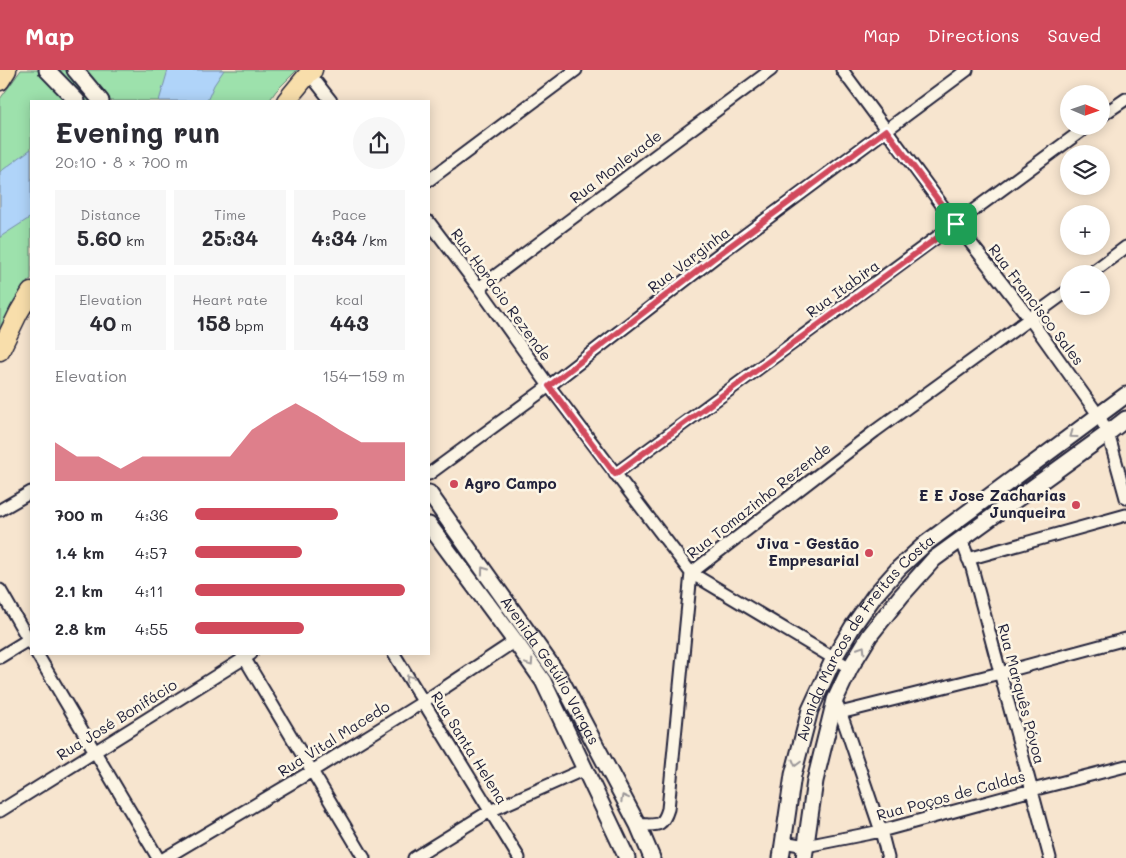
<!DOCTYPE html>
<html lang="en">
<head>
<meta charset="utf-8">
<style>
	body { margin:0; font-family:Mali,sans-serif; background:#f7f7f7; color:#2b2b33; height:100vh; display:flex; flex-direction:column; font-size:19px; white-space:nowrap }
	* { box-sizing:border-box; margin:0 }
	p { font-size:16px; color:#7c7c81 }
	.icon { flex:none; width:28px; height:28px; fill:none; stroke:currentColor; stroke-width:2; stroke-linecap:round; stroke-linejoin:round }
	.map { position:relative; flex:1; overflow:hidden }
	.details { position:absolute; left:30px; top:30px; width:400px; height:555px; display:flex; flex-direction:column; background:#fff; border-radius:0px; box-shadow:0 2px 12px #0003 }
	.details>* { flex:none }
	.needle { width:32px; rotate:92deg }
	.fabs { position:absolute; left:1060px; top:15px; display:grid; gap:10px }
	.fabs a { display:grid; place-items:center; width:50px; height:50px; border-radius:50%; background:#fff; box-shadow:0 2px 12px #0003; font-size:25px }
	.pin { position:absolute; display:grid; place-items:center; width:42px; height:42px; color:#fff; margin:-21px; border-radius:10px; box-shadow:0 2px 8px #0006 }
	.round { display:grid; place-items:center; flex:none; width:52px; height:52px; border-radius:26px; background:#f7f7f7 }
	.head { display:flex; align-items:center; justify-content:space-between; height:85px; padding:0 25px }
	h1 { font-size:28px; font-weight:800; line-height:38px }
	.metrics { display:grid; grid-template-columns:repeat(3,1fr); gap:8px; height:85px; padding:5px 25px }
	.metrics div { display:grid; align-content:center; border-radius:0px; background:#f7f7f7; text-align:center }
	.metrics b { font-size:21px; font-weight:800 }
	.metrics small { font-size:14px; font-weight:400 }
	.metrics p { font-size:14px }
	.chart { height:140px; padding:10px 25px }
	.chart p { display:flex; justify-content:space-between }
	.chart svg { width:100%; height:90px; margin-top:5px; fill:#d1495b; opacity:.7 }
	ul { padding:0 25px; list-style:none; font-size:16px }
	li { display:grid; grid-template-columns:80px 60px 1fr; align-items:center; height:38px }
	li i { height:12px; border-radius:6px; background:#d1495b }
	header { display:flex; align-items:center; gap:30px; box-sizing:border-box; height:70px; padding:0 25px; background:#d1495b; color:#fff }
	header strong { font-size:24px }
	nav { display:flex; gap:28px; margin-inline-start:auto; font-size:18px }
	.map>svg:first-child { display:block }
	.green { fill:#9de1ac; stroke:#608274 }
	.water { fill:#b0d4f9; stroke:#778dad }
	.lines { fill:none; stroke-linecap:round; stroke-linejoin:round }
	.street-casing { stroke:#22223b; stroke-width:15 }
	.secondary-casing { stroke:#22223b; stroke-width:19 }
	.primary-casing { stroke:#22223b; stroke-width:21 }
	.street { stroke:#fcf5e5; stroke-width:11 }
	.secondary { stroke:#fcf5e5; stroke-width:15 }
	.primary { stroke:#f8deab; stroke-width:18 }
	.oneway { stroke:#9a9698 }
	.route-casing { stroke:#fff; stroke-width:10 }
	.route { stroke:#d1495b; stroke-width:6 }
	.poi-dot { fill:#d1495b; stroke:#fcf5e5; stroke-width:2 }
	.labels { text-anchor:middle; stroke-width:5; stroke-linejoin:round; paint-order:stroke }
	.street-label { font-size:15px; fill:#22223b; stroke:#fcf5e5 }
	.poi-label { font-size:15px; font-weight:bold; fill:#22223b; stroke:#fcf5e5; text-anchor:end }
</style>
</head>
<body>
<header>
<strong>Map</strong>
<nav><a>Map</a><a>Directions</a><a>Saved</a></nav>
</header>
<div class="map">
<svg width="1126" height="788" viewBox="0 0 1126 788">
	<rect width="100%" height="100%" fill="#f7e5cf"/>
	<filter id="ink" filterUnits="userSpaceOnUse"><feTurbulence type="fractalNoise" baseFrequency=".02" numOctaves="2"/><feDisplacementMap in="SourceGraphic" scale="10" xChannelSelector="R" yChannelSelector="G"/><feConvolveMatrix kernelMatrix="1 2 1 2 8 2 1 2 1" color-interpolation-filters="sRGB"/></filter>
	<g filter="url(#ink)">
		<path class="green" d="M21,0H297L276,21L269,31H31V209L28,211L0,267V29Z"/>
		<path class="water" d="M168,0H224L214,15L207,31H159Z
			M31,79V147L0,167V102Z"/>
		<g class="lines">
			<g class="street-casing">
				<path id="street" d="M842,0L956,154L1030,249L1099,346L1108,363L1126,428
					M309,3L331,31
					M1101,46L1126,29
					M429,110L576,0
					M429,152L479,218L549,316L691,503L850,598
					M1090,204L1126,177
					M479,218L667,77L771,0
					M429,404L549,316L714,188L967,0
					M615,404L1088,56
					M0,440L31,422
					M961,469L972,498L1050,788
					M968,489L1126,445
					M0,520L31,574
					M37,584L158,788
					M242,584L364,788
					M394,584L519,788
					M0,587L31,568
					M838,636L846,658L881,761L888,788
					M840,643L1000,603L1126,569
					M0,741L251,584
					M638,755C656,754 662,759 668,739L691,503L875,361L1069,220
					M783,772L806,776L881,761L1032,720L1126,696
					M165,788L312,701L423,632L515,571
					M414,788L490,741L585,699"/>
			</g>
			<g class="secondary-casing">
				<g id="secondary">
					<path d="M47,0L77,31"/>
					<path d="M75,0L101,31"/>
					<path id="s1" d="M429,423L559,606L638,755L652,788"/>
					<path d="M429,455L515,571L543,611L627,788"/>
					<path id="s2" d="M781,788L793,705L810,640L834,588L853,556L875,525L899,498L925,474L1126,325"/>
					<path d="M804,788L815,711L835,630L850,598L870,565L901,526L934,489L1108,363L1126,349"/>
				</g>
			</g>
			<g class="primary-casing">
				<path id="primary" d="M0,11L7,0
					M286,31L309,3L313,0
					M0,281L19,242L31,222"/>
			</g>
			<use href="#street" class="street"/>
			<use href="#secondary" class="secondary"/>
			<use href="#primary" class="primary"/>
		</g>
		<defs><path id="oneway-chevron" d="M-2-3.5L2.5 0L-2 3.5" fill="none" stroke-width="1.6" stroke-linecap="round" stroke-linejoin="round" transform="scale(1.25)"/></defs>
		<g class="oneway">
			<use href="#oneway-chevron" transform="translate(1073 365) rotate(144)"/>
			<use href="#oneway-chevron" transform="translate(484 500) rotate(-126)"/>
			<use href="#oneway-chevron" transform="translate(862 579) rotate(-58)"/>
			<use href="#oneway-chevron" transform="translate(530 593) rotate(56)"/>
			<use href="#oneway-chevron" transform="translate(409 608) rotate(-121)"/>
			<use href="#oneway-chevron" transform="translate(796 693) rotate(105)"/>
			<use href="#oneway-chevron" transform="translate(624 728) rotate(-118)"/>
		</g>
	</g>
	<g class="lines" filter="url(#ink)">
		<g class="route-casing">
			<path id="route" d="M886,60L956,154L615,404L549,316L714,188Z"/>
		</g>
		<use href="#route" class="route"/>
	</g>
	<g class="poi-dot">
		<circle cx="454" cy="414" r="5"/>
		<circle cx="1076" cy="435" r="5"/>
		<circle cx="869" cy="483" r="5"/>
	</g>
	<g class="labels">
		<g class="street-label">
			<text transform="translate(616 97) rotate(-37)" y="5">Rua Monlevade</text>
			<text transform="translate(689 190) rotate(-37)" y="5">Rua Varginha</text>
			<text transform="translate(843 219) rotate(-36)" y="5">Rua Itabira</text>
			<text transform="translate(501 225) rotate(54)" y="5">Rua Horácio Rezende</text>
			<text transform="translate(1036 235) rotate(53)" y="5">Rua Francisco Sales</text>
			<text transform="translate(759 431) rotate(-38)" y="5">Rua Tomazinho Rezende</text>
			<text dy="5" stroke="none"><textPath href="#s2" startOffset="242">Avenida Marcos de Freitas Costa</textPath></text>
			<text dy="5" stroke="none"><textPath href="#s1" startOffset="215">Avenida Getúlio Vargas</textPath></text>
			<text transform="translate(1021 624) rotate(75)" y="5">Rua Marquês Póvoa</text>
			<text transform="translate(117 650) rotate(-32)" y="5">Rua José Bonifácio</text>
			<text transform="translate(334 669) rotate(-32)" y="5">Rua Vital Macedo</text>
			<text transform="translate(469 678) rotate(58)" y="5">Rua Santa Helena</text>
			<text transform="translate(951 726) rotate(-15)" y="5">Rua Poços de Caldas</text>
		</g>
		<g class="poi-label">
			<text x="464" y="419" text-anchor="start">Agro Campo</text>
			<text x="1066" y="431">E E Jose Zacharias<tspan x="1066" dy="17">Junqueira</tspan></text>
			<text x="859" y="479">Jiva - Gestão<tspan x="859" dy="17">Empresarial</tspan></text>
		</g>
	</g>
</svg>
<div class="fabs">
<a><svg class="needle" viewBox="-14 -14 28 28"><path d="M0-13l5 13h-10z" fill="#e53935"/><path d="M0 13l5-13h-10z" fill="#7c7c81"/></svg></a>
<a><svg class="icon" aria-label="layers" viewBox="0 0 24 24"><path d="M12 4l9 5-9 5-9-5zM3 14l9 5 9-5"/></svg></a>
<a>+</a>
<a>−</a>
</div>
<div class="pin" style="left:956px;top:154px;background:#1e9e55"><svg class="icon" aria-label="arrive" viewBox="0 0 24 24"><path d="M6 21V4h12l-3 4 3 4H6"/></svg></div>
<section class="details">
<div class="head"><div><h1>Evening run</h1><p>20:10 · 8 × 700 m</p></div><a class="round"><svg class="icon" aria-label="share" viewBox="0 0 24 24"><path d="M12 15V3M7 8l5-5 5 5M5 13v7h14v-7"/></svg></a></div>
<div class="metrics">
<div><p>Distance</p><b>5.60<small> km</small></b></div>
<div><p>Time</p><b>25:34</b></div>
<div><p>Pace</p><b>4:34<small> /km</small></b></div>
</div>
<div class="metrics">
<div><p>Elevation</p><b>40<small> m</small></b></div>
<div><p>Heart rate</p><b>158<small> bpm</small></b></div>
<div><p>kcal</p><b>443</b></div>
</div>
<div class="chart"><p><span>Elevation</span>154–159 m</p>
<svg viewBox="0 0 160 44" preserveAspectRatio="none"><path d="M0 44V25L10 32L20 32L30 38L40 32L50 32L60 32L70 32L80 32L90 19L100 12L110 6L120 12L130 19L140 25L150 25L160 25V44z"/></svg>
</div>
<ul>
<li><b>700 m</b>4:36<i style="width:68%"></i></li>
<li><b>1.4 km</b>4:57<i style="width:51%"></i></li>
<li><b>2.1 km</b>4:11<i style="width:100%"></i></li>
<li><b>2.8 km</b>4:55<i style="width:52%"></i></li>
</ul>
</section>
</div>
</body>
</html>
